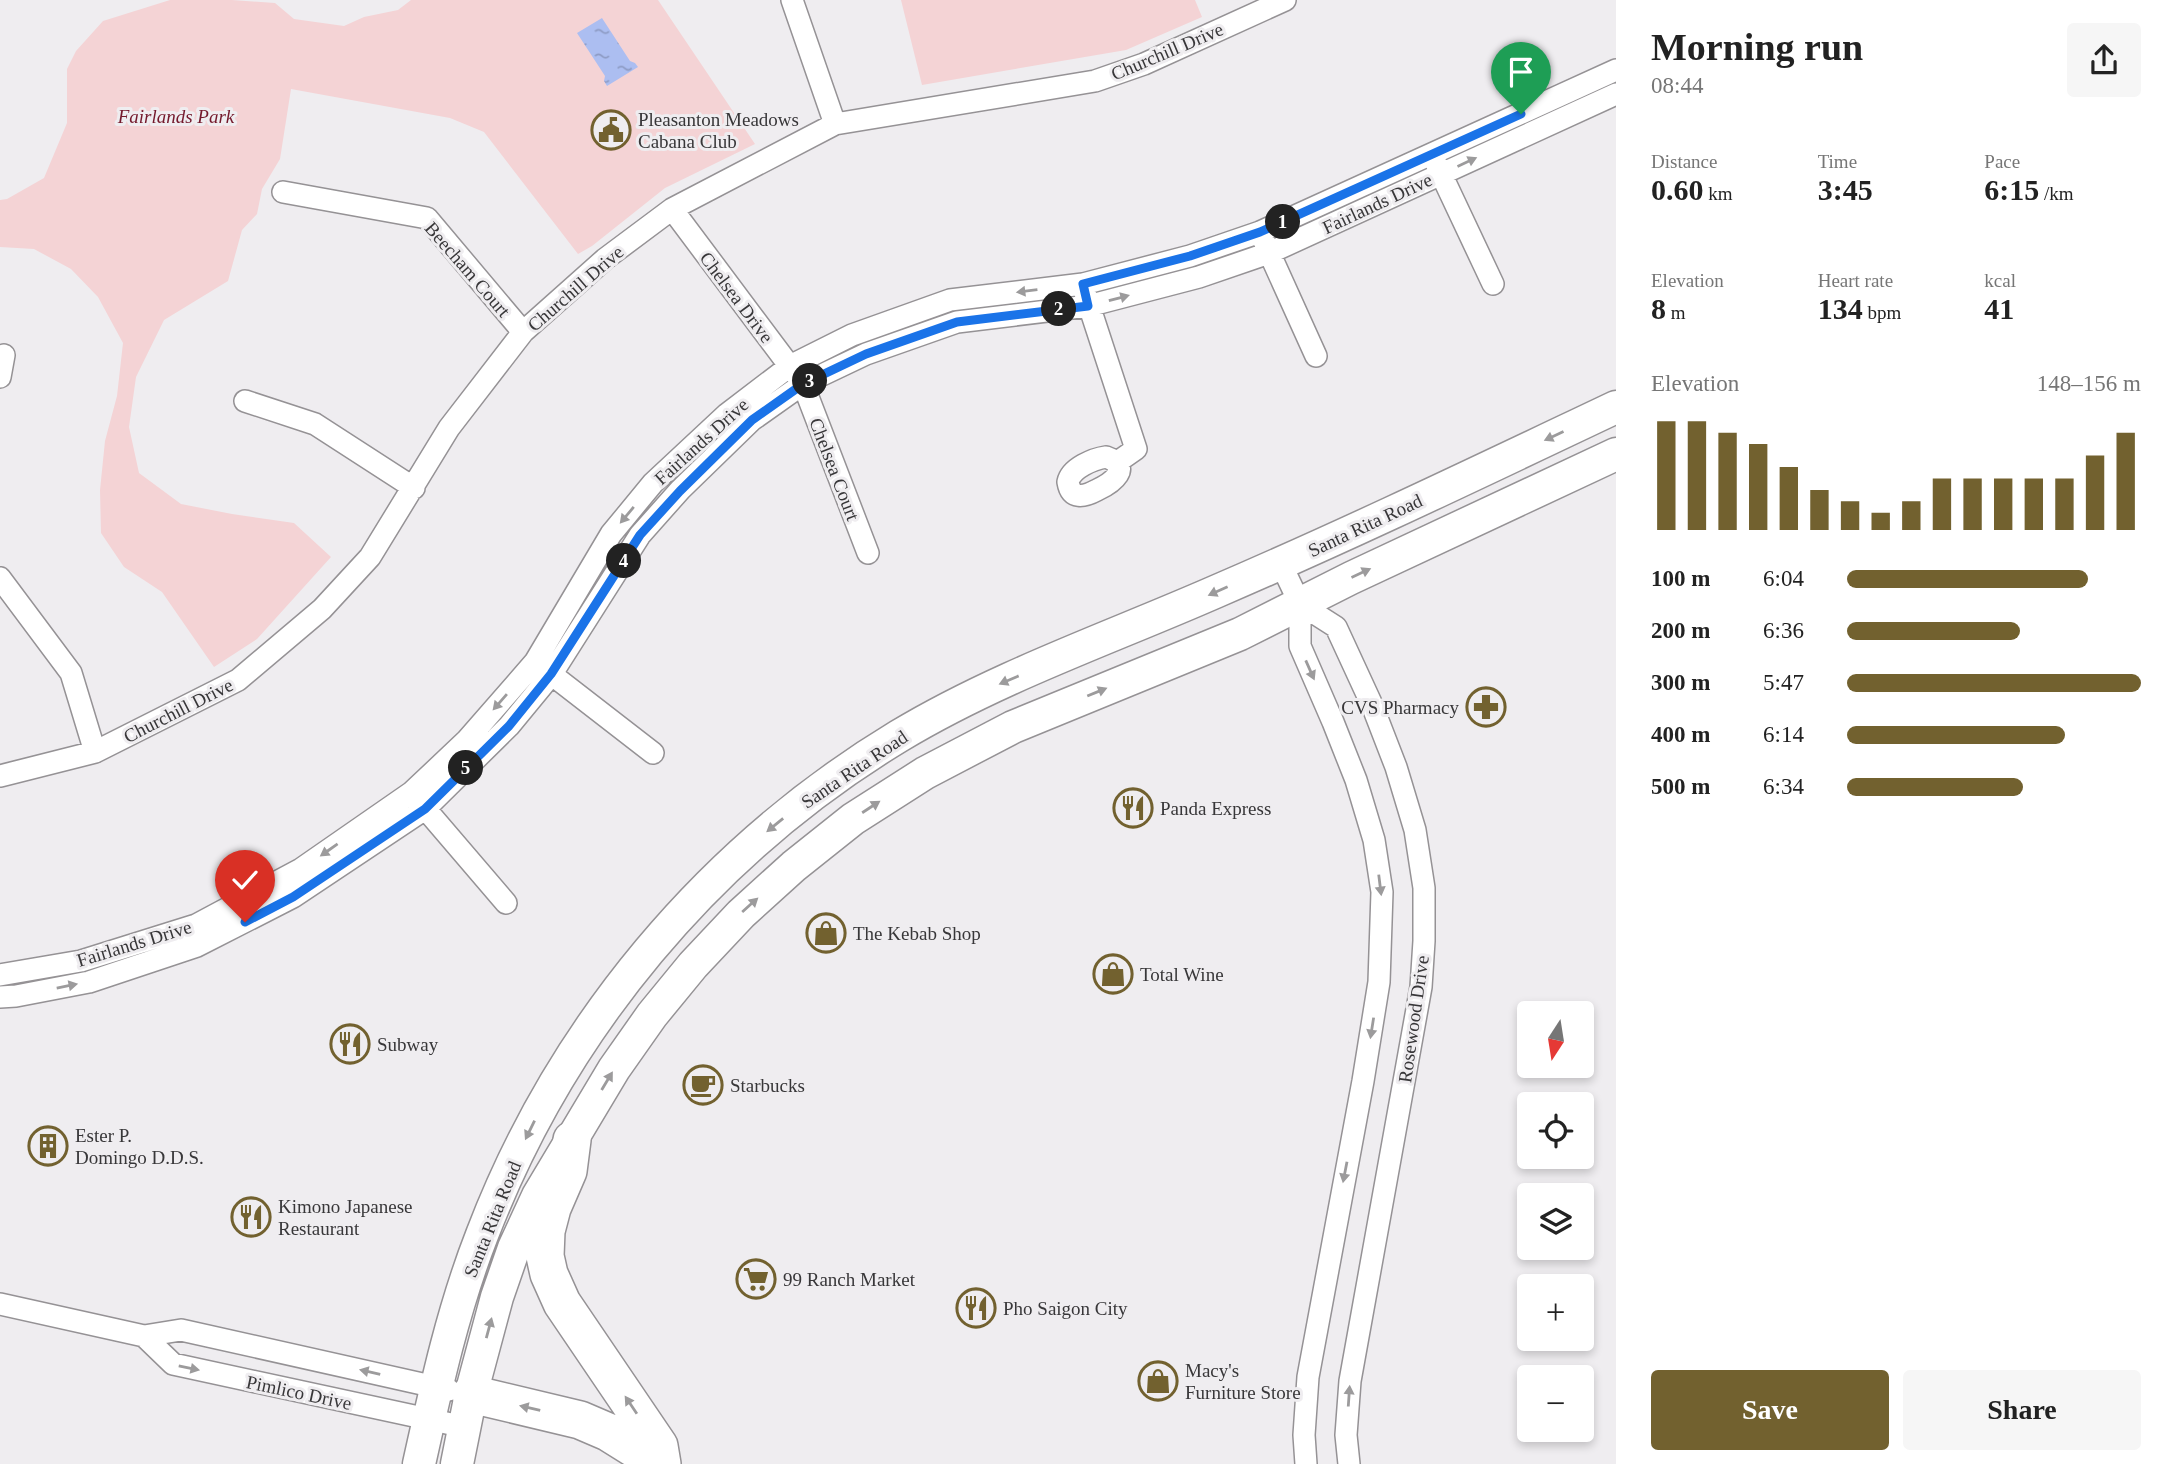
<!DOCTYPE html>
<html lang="en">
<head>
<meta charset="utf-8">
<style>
	body { margin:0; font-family:Georgia,serif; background:#f6f6f6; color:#222; height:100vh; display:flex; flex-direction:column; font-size:26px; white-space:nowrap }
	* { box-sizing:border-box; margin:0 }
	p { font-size:23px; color:#767676 }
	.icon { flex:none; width:38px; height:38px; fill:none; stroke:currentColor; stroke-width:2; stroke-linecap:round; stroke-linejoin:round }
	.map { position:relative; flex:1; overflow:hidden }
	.sheet { display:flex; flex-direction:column; background:#fff; width:560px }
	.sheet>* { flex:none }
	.needle { width:46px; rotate:192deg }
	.fabs { position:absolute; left:1517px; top:1001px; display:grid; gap:14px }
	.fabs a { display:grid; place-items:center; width:77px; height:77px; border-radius:7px; background:#fff; box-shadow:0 4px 10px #0003; font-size:35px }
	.pin { position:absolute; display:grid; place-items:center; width:60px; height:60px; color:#fff; margin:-72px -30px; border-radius:50% 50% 50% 0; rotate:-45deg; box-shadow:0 0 7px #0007 }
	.pin .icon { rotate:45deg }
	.km { position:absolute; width:35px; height:35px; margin:-18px; border-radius:50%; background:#222; color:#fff; font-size:19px; line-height:35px; text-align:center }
	.round { display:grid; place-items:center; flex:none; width:74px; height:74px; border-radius:7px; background:#f6f6f6 }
	.summary { display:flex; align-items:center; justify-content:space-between; height:119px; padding:0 35px }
	h1 { font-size:38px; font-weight:700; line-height:52px }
	.metrics { display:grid; grid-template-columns:repeat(3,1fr); gap:10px; height:119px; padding:7px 35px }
	.metrics div { display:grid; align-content:center }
	.metrics b { font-size:30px; font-weight:700 }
	.metrics small { font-size:19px; font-weight:400 }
	.metrics p { font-size:19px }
	.chart { height:196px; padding:14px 35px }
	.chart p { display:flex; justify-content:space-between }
	.chart svg { width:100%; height:126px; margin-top:7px; stroke:#72612f; stroke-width:6 }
	.cta { display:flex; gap:14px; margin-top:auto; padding:14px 35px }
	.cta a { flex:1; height:80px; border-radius:7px; background:#72612f; color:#fff; font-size:28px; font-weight:700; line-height:80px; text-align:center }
	.cta a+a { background:#f6f6f6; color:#222 }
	ul { padding:0 35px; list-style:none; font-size:23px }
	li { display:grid; grid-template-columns:112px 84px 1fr; align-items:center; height:52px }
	li i { height:18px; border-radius:9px; background:#72612f }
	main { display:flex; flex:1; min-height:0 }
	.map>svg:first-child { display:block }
	.green { fill:#f4d3d5 }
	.water { fill:url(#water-ripples) }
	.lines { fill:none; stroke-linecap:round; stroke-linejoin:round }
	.minor-casing { stroke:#959295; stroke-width:24 }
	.primary-casing { stroke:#959295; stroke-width:35 }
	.motorway-casing { stroke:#959295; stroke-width:40 }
	.minor { stroke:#fff; stroke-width:21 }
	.primary { stroke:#fff; stroke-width:32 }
	.motorway { stroke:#fff; stroke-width:37 }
	.oneway { fill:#9c9b9c }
	.route-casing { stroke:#fff; stroke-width:14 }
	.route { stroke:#1a73e8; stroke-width:9 }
	.labels { text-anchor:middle; stroke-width:6; stroke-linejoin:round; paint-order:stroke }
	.street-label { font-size:19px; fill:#383739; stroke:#efedf0 }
	.park-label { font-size:19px; font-style:italic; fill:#74192c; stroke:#efedf0 }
	.poi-label { font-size:19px; fill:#383739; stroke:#efedf0; text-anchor:start }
</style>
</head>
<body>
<main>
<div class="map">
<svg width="1616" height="1464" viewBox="0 0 1616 1464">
	<defs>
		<pattern id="water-ripples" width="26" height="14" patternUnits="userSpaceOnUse" patternTransform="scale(1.75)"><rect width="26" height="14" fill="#acbef1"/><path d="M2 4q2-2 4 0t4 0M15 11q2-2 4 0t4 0" fill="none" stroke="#8d9bc4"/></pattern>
	</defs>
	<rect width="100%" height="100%" fill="#efedf0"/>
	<path class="green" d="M170,0H232L275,3L294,19L344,26L364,17L398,10L411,0H658L755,144L665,188L592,246L578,254L484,132L450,118L291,89L280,159L262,189L257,214L242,230L228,281L164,320L136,377L129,427L139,473L181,504L232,514L294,523L331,557L257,639L214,667L162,592L124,567L101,533L100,490L105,441L117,396L123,343L98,297L71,269L34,249L0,247V200L7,199L44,178L67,123V69L76,51L103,21Z
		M901,0H1195L1202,17L1126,50L922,85Z"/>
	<path class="water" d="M602,18L630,61L635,63L638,67L607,86L604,81L605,76L577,33Z"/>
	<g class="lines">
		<g class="minor-casing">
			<path id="minor" d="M792,0L835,124
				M1436,163L1493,284
				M283,192L427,218L523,332
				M672,209L803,384L868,553
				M1264,241L1316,356
				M1085,293L1136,449L1116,463
				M0,377L4,355
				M245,401L315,424L414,488
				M1106,457C1134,467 1112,483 1097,490C1084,497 1071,500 1068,482C1071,468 1093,459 1106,457Z
				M1281,564L1300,604V646L1333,722L1356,780L1374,840L1382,892L1379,982L1363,1081L1308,1377L1304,1435L1306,1464
				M0,578L71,673L95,752
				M1300,604L1336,627L1372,705L1396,767L1415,830L1424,888V941L1421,987L1350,1381L1346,1435L1349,1464
				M542,667L653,753
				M0,776L95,752L238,680L322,609L370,557L449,428L523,332L605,259L672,209L835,124L1095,81L1144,64L1285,0
				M417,799L506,903
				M0,975L81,961L196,925L301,869L412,792L467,740L535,662L611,534L653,483L727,414L790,366L852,335L950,300L1083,284L1190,256L1260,232L1616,70
				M0,997L16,996L89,982L197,946L293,897L425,809L509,726L551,675L640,535L680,490L752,420L803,384L866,354L957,322L1088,306L1199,277L1269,253L1616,94
				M0,1304L144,1336L181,1330L449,1390
				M144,1336L173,1364L465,1427"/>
		</g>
		<g class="primary-casing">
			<path id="primary" d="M419,1464C436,1387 453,1309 482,1235C561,1028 709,851 899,736C997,677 1110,638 1215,592C1350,534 1483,470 1616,407
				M457,1464L471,1394L497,1297L514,1248L538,1196L614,1069L652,1015L693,965L741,914L794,866L853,819L925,773L1013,727L1240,634L1351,578L1616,454"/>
		</g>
		<g class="motorway-casing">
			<path id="motorway" d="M572,1140L568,1171L552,1208L546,1231L545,1256L549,1274L562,1303L659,1446L662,1464
				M471,1394L580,1420L608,1432L659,1464"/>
		</g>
		<use href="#minor" class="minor"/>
		<use href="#primary" class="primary"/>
		<use href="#motorway" class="motorway"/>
	</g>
	<defs><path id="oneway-solid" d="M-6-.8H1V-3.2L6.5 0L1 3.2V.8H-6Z" transform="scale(1.75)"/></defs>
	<g class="oneway">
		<use href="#oneway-solid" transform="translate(1467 162) rotate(-25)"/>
		<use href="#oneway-solid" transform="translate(1027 291) rotate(173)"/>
		<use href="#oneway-solid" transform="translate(1119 298) rotate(-15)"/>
		<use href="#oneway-solid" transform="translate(1554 436) rotate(155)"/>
		<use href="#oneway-solid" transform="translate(627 515) rotate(130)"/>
		<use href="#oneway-solid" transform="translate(1361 573) rotate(-25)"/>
		<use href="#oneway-solid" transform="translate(1218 591) rotate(156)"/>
		<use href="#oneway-solid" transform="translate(1310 670) rotate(66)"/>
		<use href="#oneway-solid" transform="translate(1009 680) rotate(157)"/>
		<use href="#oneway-solid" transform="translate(1097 692) rotate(-22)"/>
		<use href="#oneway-solid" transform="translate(500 702) rotate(131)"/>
		<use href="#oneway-solid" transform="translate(871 807) rotate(-33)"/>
		<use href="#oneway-solid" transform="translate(775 825) rotate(141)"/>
		<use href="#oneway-solid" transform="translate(329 850) rotate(145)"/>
		<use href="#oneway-solid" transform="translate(1380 885) rotate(83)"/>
		<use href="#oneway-solid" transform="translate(750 905) rotate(-42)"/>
		<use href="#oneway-solid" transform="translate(67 986) rotate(-11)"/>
		<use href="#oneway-solid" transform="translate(1372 1028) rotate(99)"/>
		<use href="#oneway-solid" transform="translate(607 1081) rotate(-59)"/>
		<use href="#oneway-solid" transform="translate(530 1130) rotate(116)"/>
		<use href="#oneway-solid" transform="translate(1345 1172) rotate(101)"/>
		<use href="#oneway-solid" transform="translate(489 1328) rotate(-75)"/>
		<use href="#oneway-solid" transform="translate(189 1368) rotate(12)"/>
		<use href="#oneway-solid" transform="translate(370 1372) rotate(-167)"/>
		<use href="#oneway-solid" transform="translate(1349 1396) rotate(-86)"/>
		<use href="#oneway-solid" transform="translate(631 1405) rotate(-124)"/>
		<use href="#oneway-solid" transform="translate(530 1408) rotate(-167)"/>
	</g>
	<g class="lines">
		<g class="route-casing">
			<path id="route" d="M245,922L293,897L425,809L509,726L551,674L640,535L680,491L752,420L803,384L866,354L957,322L1088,306L1083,284L1190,256L1260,232L1521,114"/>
		</g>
		<use href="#route" class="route"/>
	</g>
	<defs>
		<g id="civic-ring" transform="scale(2.0125)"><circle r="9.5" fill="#efedf0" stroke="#72612f" stroke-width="1.5"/><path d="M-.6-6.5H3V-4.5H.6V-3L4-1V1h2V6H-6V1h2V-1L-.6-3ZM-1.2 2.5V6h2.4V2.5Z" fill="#72612f"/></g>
		<g id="pharmacy-ring" transform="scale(2.0125)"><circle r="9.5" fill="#efedf0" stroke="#72612f" stroke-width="1.5"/><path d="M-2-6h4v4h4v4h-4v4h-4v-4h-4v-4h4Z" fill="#72612f"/></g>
		<g id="restaurant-ring" transform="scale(2.0125)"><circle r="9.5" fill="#efedf0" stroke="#72612f" stroke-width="1.5"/><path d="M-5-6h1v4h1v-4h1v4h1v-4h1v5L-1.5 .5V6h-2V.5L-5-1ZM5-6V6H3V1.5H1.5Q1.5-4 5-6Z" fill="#72612f"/></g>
		<g id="shop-ring" transform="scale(2.0125)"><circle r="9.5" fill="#efedf0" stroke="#72612f" stroke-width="1.5"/><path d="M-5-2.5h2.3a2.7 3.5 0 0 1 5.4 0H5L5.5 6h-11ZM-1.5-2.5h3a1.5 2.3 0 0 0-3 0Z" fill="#72612f"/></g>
		<g id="cafe-ring" transform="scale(2.0125)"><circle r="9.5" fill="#efedf0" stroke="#72612f" stroke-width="1.5"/><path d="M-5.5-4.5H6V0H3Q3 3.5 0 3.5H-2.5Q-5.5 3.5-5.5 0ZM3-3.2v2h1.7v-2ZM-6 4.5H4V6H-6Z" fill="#72612f"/></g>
		<g id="building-ring" transform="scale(2.0125)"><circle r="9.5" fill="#efedf0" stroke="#72612f" stroke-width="1.5"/><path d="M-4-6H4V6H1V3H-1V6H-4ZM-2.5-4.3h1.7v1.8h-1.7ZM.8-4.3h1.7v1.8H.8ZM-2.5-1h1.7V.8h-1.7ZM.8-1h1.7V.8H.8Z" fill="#72612f"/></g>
		<g id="supermarket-ring" transform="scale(2.0125)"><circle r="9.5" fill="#efedf0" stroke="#72612f" stroke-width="1.5"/><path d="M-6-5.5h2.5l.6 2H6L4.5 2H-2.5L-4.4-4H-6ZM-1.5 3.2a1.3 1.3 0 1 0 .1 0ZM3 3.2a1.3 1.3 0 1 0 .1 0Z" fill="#72612f"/></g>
	</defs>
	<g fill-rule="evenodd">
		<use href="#civic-ring" x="611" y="130"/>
		<use href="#pharmacy-ring" x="1486" y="707"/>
		<use href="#restaurant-ring" x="1133" y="808"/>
		<use href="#shop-ring" x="826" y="933"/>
		<use href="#shop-ring" x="1113" y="974"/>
		<use href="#restaurant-ring" x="350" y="1044"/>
		<use href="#cafe-ring" x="703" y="1085"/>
		<use href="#building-ring" x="48" y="1146"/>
		<use href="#restaurant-ring" x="251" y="1217"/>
		<use href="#supermarket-ring" x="756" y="1279"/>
		<use href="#restaurant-ring" x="976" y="1308"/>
		<use href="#shop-ring" x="1158" y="1381"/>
	</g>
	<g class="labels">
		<g class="street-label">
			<text transform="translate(1167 51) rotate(-23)" y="7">Churchill Drive</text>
			<text transform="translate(1377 203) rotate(-25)" y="7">Fairlands Drive</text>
			<text transform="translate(468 269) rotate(49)" y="7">Beecham Court</text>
			<text transform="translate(575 288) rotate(-41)" y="7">Churchill Drive</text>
			<text transform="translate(737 297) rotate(53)" y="7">Chelsea Drive</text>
			<text transform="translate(701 441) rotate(-42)" y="7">Fairlands Drive</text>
			<text transform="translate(835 469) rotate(69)" y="7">Chelsea Court</text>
			<text transform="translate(1365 525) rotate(-25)" y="7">Santa Rita Road</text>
			<text transform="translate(178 710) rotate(-27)" y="7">Churchill Drive</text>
			<text transform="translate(854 769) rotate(-34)" y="7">Santa Rita Road</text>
			<text transform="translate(134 943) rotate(-17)" y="7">Fairlands Drive</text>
			<text transform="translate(1413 1019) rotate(-82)" y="7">Rosewood Drive</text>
			<text transform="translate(492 1219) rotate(-68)" y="7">Santa Rita Road</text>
			<text transform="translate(299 1392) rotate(12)" y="7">Pimlico Drive</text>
		</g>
		<g class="park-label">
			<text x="176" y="123">Fairlands Park</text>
		</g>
		<g class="poi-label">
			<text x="638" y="126">Pleasanton Meadows<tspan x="638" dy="22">Cabana Club</tspan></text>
			<text x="1459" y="714" text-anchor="end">CVS Pharmacy</text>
			<text x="1160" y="815">Panda Express</text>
			<text x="853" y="940">The Kebab Shop</text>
			<text x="1140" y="981">Total Wine</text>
			<text x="377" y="1051">Subway</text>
			<text x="730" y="1092">Starbucks</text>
			<text x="75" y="1142">Ester P.<tspan x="75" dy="22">Domingo D.D.S.</tspan></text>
			<text x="278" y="1213">Kimono Japanese<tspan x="278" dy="22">Restaurant</tspan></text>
			<text x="783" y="1286">99 Ranch Market</text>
			<text x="1003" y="1315">Pho Saigon City</text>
			<text x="1185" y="1377">Macy's<tspan x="1185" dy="22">Furniture Store</tspan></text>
		</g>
	</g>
</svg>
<div class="fabs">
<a><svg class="needle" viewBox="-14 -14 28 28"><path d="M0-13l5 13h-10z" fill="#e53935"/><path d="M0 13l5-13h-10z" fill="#767676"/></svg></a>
<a><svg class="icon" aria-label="locate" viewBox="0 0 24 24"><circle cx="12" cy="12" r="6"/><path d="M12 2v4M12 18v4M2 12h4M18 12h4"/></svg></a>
<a><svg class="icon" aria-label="layers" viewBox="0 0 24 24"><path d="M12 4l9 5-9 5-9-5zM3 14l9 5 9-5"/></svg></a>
<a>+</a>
<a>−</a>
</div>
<div class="pin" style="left:1521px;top:114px;background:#1e9e55"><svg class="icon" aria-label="arrive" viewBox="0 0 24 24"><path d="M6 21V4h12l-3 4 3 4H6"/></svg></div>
<div class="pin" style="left:245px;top:922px;background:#d93025"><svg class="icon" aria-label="check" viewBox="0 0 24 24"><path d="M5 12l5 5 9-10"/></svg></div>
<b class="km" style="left:1283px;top:222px">1</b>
<b class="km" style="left:1059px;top:309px">2</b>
<b class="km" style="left:810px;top:381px">3</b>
<b class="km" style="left:624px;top:561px">4</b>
<b class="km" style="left:466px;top:768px">5</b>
</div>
<section class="sheet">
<div class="summary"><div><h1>Morning run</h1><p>08:44</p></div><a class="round"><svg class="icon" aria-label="share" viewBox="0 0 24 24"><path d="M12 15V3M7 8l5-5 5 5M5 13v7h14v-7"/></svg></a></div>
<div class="metrics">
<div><p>Distance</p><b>0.60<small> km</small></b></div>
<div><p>Time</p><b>3:45</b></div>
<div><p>Pace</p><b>6:15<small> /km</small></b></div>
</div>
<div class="metrics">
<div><p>Elevation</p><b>8<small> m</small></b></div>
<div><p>Heart rate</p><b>134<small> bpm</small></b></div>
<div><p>kcal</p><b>41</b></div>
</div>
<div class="chart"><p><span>Elevation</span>148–156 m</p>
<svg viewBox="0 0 160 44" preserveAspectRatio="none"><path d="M5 44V6M15 44V6M25 44V10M35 44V14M45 44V22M55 44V30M65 44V34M75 44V38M85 44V34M95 44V26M105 44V26M115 44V26M125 44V26M135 44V26M145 44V18M155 44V10"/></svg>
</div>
<ul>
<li><b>100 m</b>6:04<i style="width:82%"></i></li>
<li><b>200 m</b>6:36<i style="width:59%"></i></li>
<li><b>300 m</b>5:47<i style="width:100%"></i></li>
<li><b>400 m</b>6:14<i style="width:74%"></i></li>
<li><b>500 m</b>6:34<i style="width:60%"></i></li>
</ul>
<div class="cta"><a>Save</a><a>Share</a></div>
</section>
</main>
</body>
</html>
